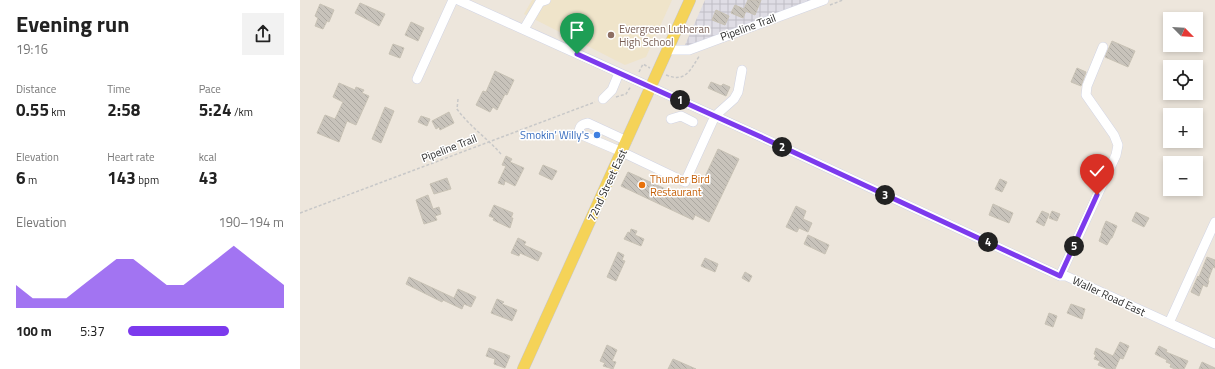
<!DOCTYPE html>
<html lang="en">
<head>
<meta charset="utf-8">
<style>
	body { margin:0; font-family:"Titillium Web",sans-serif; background:#f2f2f2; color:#222; height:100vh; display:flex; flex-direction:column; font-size:15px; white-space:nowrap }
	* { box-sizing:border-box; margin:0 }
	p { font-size:13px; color:#767676 }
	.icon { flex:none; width:22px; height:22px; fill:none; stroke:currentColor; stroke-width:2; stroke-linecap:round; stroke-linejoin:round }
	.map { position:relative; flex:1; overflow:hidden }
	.drawer { display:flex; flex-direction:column; background:#fff; width:300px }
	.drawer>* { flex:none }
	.needle { width:26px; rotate:114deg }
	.fabs { position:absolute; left:863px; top:12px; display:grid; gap:8px }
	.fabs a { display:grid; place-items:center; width:40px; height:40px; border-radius:0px; background:#fff; box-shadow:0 2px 6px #0003; font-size:20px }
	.pin { position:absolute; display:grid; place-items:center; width:34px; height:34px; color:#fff; margin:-41px -17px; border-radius:50% 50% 50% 0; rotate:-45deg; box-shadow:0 0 4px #0007 }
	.pin .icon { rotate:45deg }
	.km { position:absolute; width:20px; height:20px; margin:-10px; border-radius:50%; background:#222; color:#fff; font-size:11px; line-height:20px; text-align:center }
	.round { display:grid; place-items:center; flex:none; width:42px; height:42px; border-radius:0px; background:#f2f2f2 }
	.head { display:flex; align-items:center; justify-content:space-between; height:68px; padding:0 16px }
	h1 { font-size:22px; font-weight:700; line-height:30px }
	.stats { display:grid; grid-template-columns:repeat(3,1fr); gap:6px; height:68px; padding:4px 16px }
	.stats div { display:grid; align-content:center }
	.stats b { font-size:17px; font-weight:700 }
	.stats small { font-size:11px; font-weight:400 }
	.stats p { font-size:11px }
	.chart { height:112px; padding:8px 16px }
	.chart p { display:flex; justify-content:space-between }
	.chart svg { width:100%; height:72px; margin-top:4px; fill:#7c3aed; opacity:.7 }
	ul { padding:0 16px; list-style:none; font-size:13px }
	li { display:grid; grid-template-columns:64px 48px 1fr; align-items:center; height:30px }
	li i { height:10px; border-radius:5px; background:#7c3aed }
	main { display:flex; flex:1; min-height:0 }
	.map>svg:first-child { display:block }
	.industrial { fill:url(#industrial-grid) }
	.education { fill:#efe4ca }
	.building { fill:url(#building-back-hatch); stroke:#c8c2b5 }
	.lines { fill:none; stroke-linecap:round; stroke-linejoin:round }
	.minor-casing { stroke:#d1d4e4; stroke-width:10 }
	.major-casing { stroke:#c8c8c8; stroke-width:12 }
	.path { stroke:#c8c8c8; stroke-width:1.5; stroke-dasharray:3 2; stroke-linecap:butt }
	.minor { stroke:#fff; stroke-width:9 }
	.major { stroke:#f5d358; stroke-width:11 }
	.route-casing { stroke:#fff; stroke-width:8 }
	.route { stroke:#7c3aed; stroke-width:5 }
	.education-dot { fill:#8d6e63; stroke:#fff; stroke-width:1.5 }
	.shop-dot { fill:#3f7fe0; stroke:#fff; stroke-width:1.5 }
	.food-dot { fill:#e8710a; stroke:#fff; stroke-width:1.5 }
	.labels { text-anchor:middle; stroke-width:3; stroke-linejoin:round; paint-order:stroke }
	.street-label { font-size:11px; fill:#2a2a2a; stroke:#fff }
	.education-label { font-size:11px; fill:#785e54; stroke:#fff; text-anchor:start }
	.shop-label { font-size:11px; fill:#366cbe; stroke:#fff; text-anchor:end }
	.food-label { font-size:11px; fill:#c56008; stroke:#fff; text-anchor:start }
</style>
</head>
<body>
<main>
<section class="drawer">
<div class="head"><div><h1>Evening run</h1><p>19:16</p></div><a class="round"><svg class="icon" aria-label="share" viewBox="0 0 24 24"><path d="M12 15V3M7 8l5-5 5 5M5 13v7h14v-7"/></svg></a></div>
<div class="stats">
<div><p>Distance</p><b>0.55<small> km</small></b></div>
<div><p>Time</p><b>2:58</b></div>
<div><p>Pace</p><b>5:24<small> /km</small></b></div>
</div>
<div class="stats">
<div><p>Elevation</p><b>6<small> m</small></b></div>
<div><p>Heart rate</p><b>143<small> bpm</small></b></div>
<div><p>kcal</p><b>43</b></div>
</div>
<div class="chart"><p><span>Elevation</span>190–194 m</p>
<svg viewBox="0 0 160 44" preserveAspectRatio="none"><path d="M0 44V30L10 38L20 38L30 38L40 30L50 22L60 14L70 14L80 22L90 30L100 30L110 22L120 14L130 6L140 14L150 22L160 30V44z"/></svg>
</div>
<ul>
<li><b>100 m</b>5:37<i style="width:65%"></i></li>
</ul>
</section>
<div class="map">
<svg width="915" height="369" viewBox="0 0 915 369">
	<defs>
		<pattern id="industrial-grid" width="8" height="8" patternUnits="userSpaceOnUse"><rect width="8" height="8" fill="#dfdde5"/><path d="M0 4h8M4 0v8" fill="none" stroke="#c0bec5"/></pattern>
		<pattern id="building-back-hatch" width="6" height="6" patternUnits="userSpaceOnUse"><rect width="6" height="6" fill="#c8c3bb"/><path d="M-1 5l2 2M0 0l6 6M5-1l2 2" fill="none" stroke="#aca8a1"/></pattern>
	</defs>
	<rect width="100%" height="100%" fill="#ede6dc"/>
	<path class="industrial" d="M405,0H511L384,47Z"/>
	<path class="education" d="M232,0H372L346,57L325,65L224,14Z"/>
	<path class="building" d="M448,0H461L455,15L446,11L443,18L431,13L435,5L444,9Z
		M60,3L85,14L79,26L55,13Z
		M20,4L34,10L29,22L27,21L23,29L15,26L18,18L15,16Z
		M416,10L429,16L425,25L412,20Z
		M111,22L124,28L118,41L105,35Z
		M812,41L835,51L828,67L805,57Z
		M93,44L104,48L100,58L89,54Z
		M777,68L786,72L781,86L771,82Z
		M195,71L214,80L207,95L205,94L197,110L193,107L190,112L176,105L183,91L186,92Z
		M411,82L421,86L423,84L430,87L426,96L408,88Z
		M39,83L55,90L56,87L64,90L62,93L69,96L56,125L47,121L39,142L17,133L25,115L35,119L43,102L33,97Z
		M85,107L94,111L81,143L72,139Z
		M149,112L154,123L140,130L139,127L136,129L132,121Z
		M121,116L130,119L127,126L118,122Z
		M418,149L439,159L409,222L395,215L393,220L321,186L328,172L381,196L383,192L395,198Z
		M206,156L212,159L210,162L224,168L215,186L205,181L204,185L198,183L206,166L202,165Z
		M243,165L257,171L252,180L239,174Z
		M147,178L151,189L134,194L130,184Z
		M700,179L707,182L702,192L695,189Z
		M128,195L133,209L139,207L141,214L135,216L137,220L124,224L116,200Z
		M693,204L713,213L709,223L689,215Z
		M194,205L213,213L211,218H213L210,228L193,220L194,218L189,216Z
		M496,206L506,211L503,219L512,223L508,232L499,228L497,232L486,227Z
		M742,211L749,214L744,226L736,222Z
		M752,211L760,214L757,221L749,218Z
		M836,212L849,218L844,227L832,221Z
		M806,221L817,226L812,238H811L807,245L799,241L802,233H801Z
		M331,229L337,231L335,235L344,239L341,246L324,239L328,232L330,233Z
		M508,235L529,245L525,254L504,244Z
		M218,238L226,242L224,245L242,253L238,261L220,253L219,256L211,253Z
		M318,252L324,255L322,260L325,261L316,281L307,277Z
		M907,257L915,260V268L913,267L908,280L909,281L907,287L903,285L899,296L891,292L898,276L899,277Z
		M405,258L418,264L415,272L401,266Z
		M445,272L452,276L449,282L442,278Z
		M109,277L154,298L158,289L176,297L171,307L164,304L162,309L143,300L142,302L106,284Z
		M197,299L204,302L202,304L217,310L212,321L191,313Z
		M771,304L785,309L782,319L767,313Z
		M749,313L757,316L753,327L745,324Z
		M820,342L829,346L823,359L820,358L815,369H808L798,365L800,361L794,359L796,355L794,354L796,348L813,356Z
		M307,345L317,350L312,361L316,362L313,369L303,366L305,363L300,361Z
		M859,346L867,350L866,352L888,361L884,369H875L870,367L871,364L866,362L867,360L855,354Z
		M189,348L210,356L205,368L194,364L195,359L186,356Z
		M373,359L380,362L396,369H368Z
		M902,362L915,368V369H899Z"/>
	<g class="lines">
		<g class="minor-casing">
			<path id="minor" d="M158,0L459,136L760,276H766L915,344
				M224,29L240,2L246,0
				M368,50H389L524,0
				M117,79L153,0
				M303,99L312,90L319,73
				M371,119L381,116L393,122
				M327,141L288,123C283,124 280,125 279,131L282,135L322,152L385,182L415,116L434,99L438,92L442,70
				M760,276L816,155L818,145L814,135L786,95L787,86L803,47
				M869,323L915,222"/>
		</g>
		<g class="major-casing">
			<path id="major" d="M223,369L390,0"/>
		</g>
		<path class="path" d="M530,5L543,0
			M339,72L343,64L350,68
			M366,75C386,83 390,70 400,55
			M316,97L326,94L331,86
			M158,99L157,109C169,126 187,138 201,154
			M0,213L295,102"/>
		<use href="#minor" class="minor"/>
		<use href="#major" class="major"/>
	</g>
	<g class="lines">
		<g class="route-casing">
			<path id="route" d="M277,54L459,136L760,276L797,195"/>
		</g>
		<use href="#route" class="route"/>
	</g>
	<circle class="education-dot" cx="311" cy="35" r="4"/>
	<circle class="shop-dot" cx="297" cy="135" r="4"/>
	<circle class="food-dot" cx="342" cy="185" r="4"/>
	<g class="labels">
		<g class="street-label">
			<text transform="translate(448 27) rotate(-20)" y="4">Pipeline Trail</text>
			<text transform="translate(149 148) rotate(-21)" y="4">Pipeline Trail</text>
			<text transform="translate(307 185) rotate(-65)" y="4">72nd Street East</text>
			<text transform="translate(809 296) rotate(25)" y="4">Waller Road East</text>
		</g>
		<g class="education-label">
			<text x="319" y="33">Evergreen Lutheran<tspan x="319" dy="13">High School</tspan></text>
		</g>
		<g class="shop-label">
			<text x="289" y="139">Smokin' Willy's</text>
		</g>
		<g class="food-label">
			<text x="350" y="183">Thunder Bird<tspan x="350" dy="13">Restaurant</tspan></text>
		</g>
	</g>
</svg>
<div class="fabs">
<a><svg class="needle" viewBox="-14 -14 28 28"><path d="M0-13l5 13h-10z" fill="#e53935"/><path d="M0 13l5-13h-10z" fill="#767676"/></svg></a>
<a><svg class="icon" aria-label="locate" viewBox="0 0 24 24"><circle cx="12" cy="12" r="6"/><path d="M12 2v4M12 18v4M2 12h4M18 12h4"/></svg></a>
<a>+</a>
<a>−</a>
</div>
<div class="pin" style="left:277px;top:54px;background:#1e9e55"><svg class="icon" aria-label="arrive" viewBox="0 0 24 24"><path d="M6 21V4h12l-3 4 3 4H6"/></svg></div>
<div class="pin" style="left:797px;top:195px;background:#d93025"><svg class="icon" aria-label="check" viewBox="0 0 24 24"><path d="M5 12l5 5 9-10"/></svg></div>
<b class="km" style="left:380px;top:100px">1</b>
<b class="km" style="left:482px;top:147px">2</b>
<b class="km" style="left:585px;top:195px">3</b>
<b class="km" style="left:688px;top:242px">4</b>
<b class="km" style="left:774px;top:246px">5</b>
</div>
</main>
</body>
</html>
